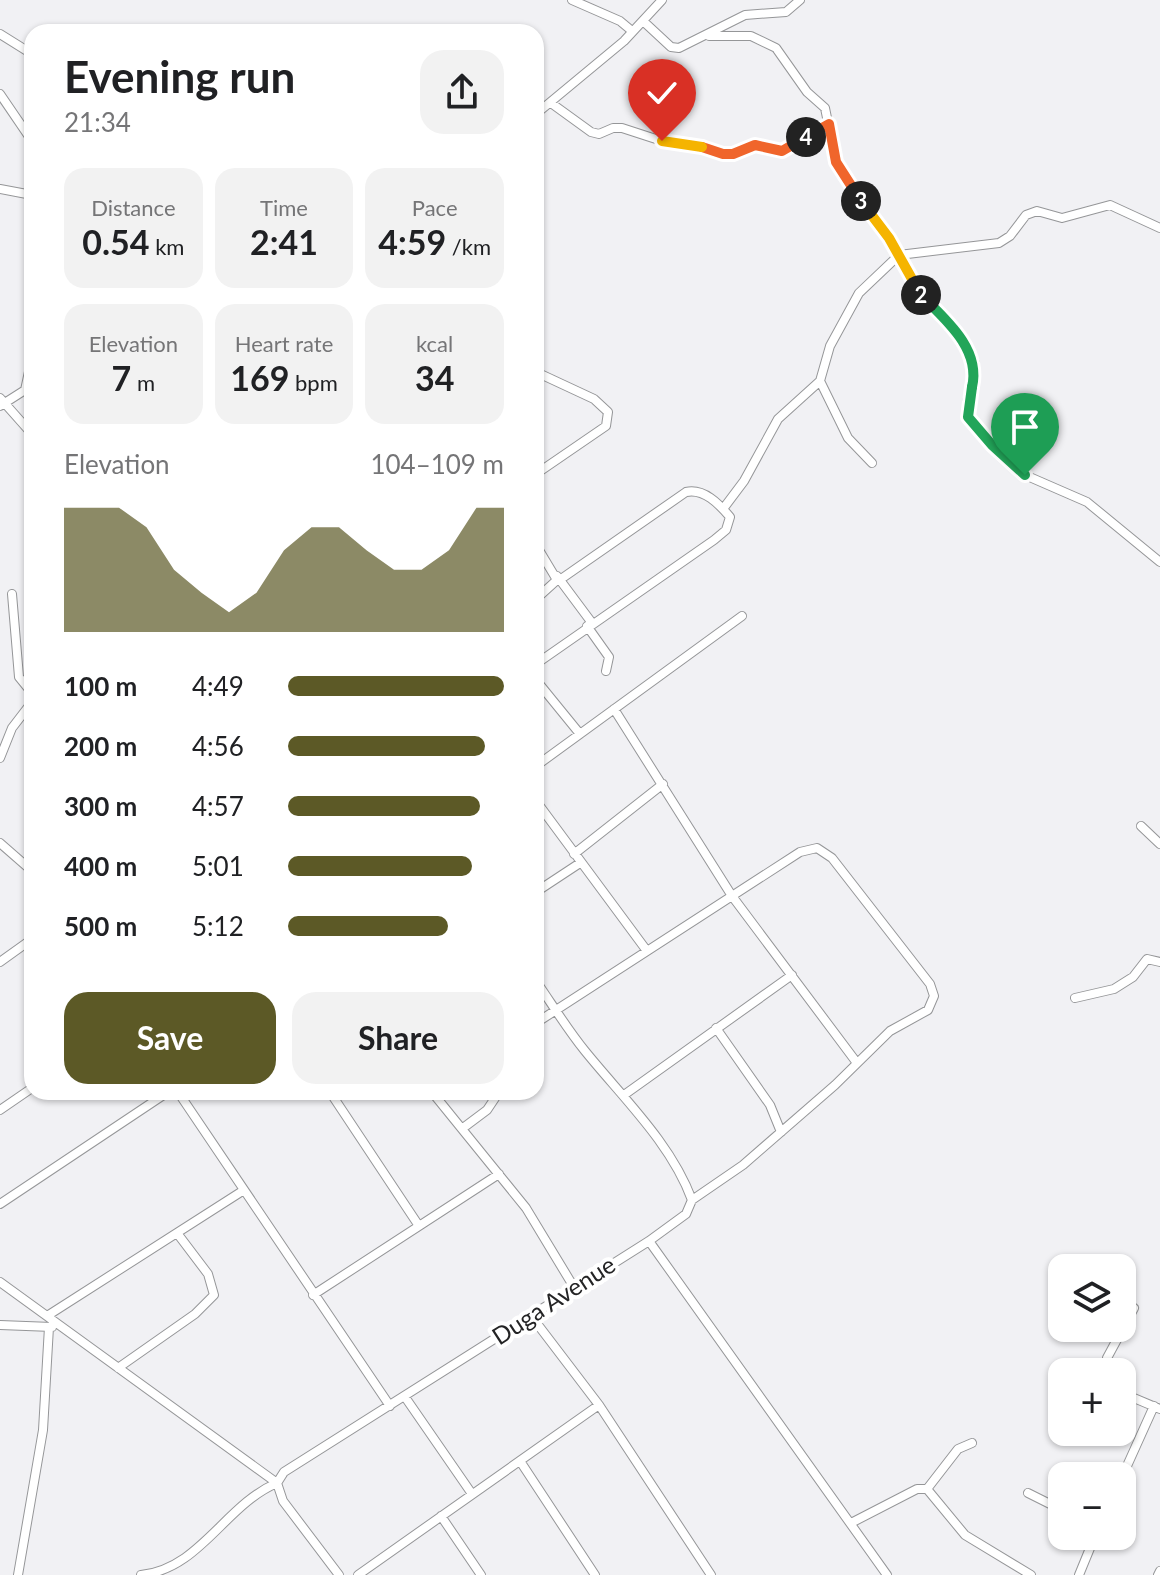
<!DOCTYPE html>
<html lang="en">
<head>
<meta charset="utf-8">
<style>
	body { margin:0; font-family:Lato,sans-serif; background:#f2f2f2; color:#202124; height:100vh; display:flex; flex-direction:column; font-size:30px; white-space:nowrap }
	* { box-sizing:border-box; margin:0 }
	p { font-size:26px; color:#757577 }
	.icon { flex:none; width:44px; height:44px; fill:none; stroke:currentColor; stroke-width:2; stroke-linecap:round; stroke-linejoin:round }
	.map { position:relative; flex:1; overflow:hidden }
	.drawer { position:absolute; left:24px; top:24px; width:520px; height:1076px; display:flex; flex-direction:column; background:#fff; border-radius:24px; box-shadow:0 2px 6px #0004 }
	.drawer>* { flex:none }
	.fabs { position:absolute; left:1048px; top:1254px; display:grid; gap:16px }
	.fabs a { display:grid; place-items:center; width:88px; height:88px; border-radius:16px; background:#fff; box-shadow:0 2px 6px #0004; font-size:40px }
	.pin { position:absolute; display:grid; place-items:center; width:68px; height:68px; color:#fff; margin:-82px -34px; border-radius:50% 50% 50% 0; rotate:-45deg; box-shadow:0 0 8px #0007 }
	.pin .icon { rotate:45deg }
	.km { position:absolute; width:40px; height:40px; margin:-20px; border-radius:50%; background:#222; color:#fff; font-size:22px; line-height:40px; text-align:center }
	.round { display:grid; place-items:center; flex:none; width:84px; height:84px; border-radius:24px; background:#f2f2f2 }
	.summary { display:flex; align-items:center; justify-content:space-between; height:136px; padding:0 40px }
	h1 { font-size:44px; font-weight:700; line-height:60px }
	.metrics { display:grid; grid-template-columns:repeat(3,1fr); gap:12px; height:136px; padding:8px 40px }
	.metrics div { display:grid; align-content:center; border-radius:20px; background:#f2f2f2; text-align:center }
	.metrics b { font-size:34px; font-weight:700 }
	.metrics small { font-size:22px; font-weight:400 }
	.metrics p { font-size:22px }
	.chart { height:224px; padding:16px 40px }
	.chart p { display:flex; justify-content:space-between }
	.chart svg { width:100%; height:144px; margin-top:8px; fill:#5c5926; opacity:.7 }
	.cta { display:flex; gap:16px; margin-top:auto; padding:16px 40px }
	.cta a { flex:1; height:92px; border-radius:24px; background:#5c5926; color:#fff; font-size:32px; font-weight:700; line-height:92px; text-align:center }
	.cta a+a { background:#f2f2f2; color:#202124 }
	ul { padding:0 40px; list-style:none; font-size:26px }
	li { display:grid; grid-template-columns:128px 96px 1fr; align-items:center; height:60px }
	li i { height:20px; border-radius:10px; background:#5c5926 }
	.map>svg:first-child { display:block }
	.lines { fill:none; stroke-linecap:round; stroke-linejoin:round }
	.street-casing { stroke:#959698; stroke-width:10 }
	.street { stroke:#fff; stroke-width:8 }
	.split-1-casing { stroke:#fff; stroke-width:16 }
	.split-2-casing { stroke:#fff; stroke-width:16 }
	.split-3-casing { stroke:#fff; stroke-width:16 }
	.split-4-casing { stroke:#fff; stroke-width:16 }
	.split-5-casing { stroke:#fff; stroke-width:16 }
	.split-6-casing { stroke:#fff; stroke-width:16 }
	.split-1 { stroke:#22a559; stroke-width:10 }
	.split-2 { stroke:#22a559; stroke-width:10 }
	.split-3 { stroke:#f5b400; stroke-width:10 }
	.split-4 { stroke:#f0652b; stroke-width:10 }
	.split-5 { stroke:#f0652b; stroke-width:10 }
	.split-6 { stroke:#f5b400; stroke-width:10 }
	.labels { text-anchor:middle; stroke-width:8; stroke-linejoin:round; paint-order:stroke }
	.street-label { font-size:24px; fill:#242425; stroke:#fff }
</style>
</head>
<body>
<div class="map">
<svg width="1160" height="1575" viewBox="0 0 1160 1575">
	<rect width="100%" height="100%" fill="#f1f1f4"/>
	<g class="lines">
		<g class="street-casing">
			<path id="street" d="M572,0L620,21L632,31
				M643,21L671,47L679,48L745,15L786,12L800,0
				M0,34L32,54
				M709,36H751L776,48L807,92L825,108L836,162L863,206L889,238L917,292L966,346L975,363L967,403L968,417L977,429L1025,475L1087,502L1160,562
				M0,94L32,141
				M551,103L591,132L599,134L613,128H622L662,141L696,145L723,154H733L755,145L782,151L829,124
				M536,114L624,41L662,0
				M0,189L32,195
				M536,372L594,399L608,412L606,426L536,474
				M820,381L848,438L872,463
				M0,398L32,434
				M0,406L25,390L30,367
				M723,509L744,481L778,419L820,381L830,346L859,293L899,255L999,243L1010,236L1026,215L1037,211L1062,218L1110,205L1160,228
				M536,545L557,580L536,599
				M557,576L592,623
				M12,594L19,677L32,693
				M587,626L609,657L606,671
				M536,664L714,540L726,530L730,517C719,504 704,488 686,492L561,579
				M536,680L580,734
				M614,709L732,896L857,1063
				M0,758L12,728L32,702
				M536,766L742,616
				M536,801L647,951
				M1141,826L1160,844
				M0,843L32,871
				M574,854L663,784
				M536,892L580,863
				M0,962L32,939
				M1075,998L1114,989L1133,977L1147,959L1160,962
				M536,1023L800,852L817,848L832,858L930,984L934,996L928,1010L890,1031L835,1085L743,1165L692,1200
				M716,1028L770,1105L781,1132
				M178,1092L390,1406
				M330,1092L419,1226
				M432,1092L526,1208L575,1289
				M624,1095L792,975
				M0,1110L32,1088
				M463,1128L487,1110L499,1092
				M0,1204L168,1092
				M649,1241L887,1575
				M1061,1262L1070,1268
				M0,1282L277,1483
				M313,1295L499,1174
				M47,1316L244,1190
				M532,1317L599,1405L711,1575
				M0,1325L52,1327
				M118,1368L195,1314L214,1295L208,1274L177,1233
				M1106,1372L1107,1358L1134,1308L1122,1300
				M1122,1393L1160,1409
				M405,1397L472,1494
				M520,1461L595,1575
				M1122,1477L1154,1406
				M927,1489L958,1449L972,1443
				M1028,1493L1062,1510
				M441,1516L481,1575
				M851,1523L917,1489H927L965,1535L1031,1575
				M18,1575L43,1430L49,1327
				M141,1575C200,1569 225,1505 277,1483
				M339,1575L283,1501L277,1483L284,1472L649,1241L686,1214L692,1200C671,1143 623,1098 585,1051C567,1029 552,1004 536,981
				M358,1575L599,1405
				M1079,1575L1095,1536
				M1158,1575L1160,1571"/>
		</g>
		<use href="#street" class="street"/>
	</g>
	<g class="lines">
		<g class="split-1-casing">
			<path id="split-1" d="M972,387L968,417L992,445L1025,475"/>
		</g>
		<g class="split-2-casing">
			<path id="split-2" d="M921,295C946,320 981,349 972,387"/>
		</g>
		<g class="split-3-casing">
			<path id="split-3" d="M861,201L889,238L921,295"/>
		</g>
		<g class="split-4-casing">
			<path id="split-4" d="M806,137L829,124L836,162L861,201"/>
		</g>
		<g class="split-5-casing">
			<path id="split-5" d="M702,147L723,154H733L755,145L782,151L806,137"/>
		</g>
		<g class="split-6-casing">
			<path id="split-6" d="M662,141L702,147"/>
		</g>
		<use href="#split-1" class="split-1"/>
		<use href="#split-2" class="split-2"/>
		<use href="#split-3" class="split-3"/>
		<use href="#split-4" class="split-4"/>
		<use href="#split-5" class="split-5"/>
		<use href="#split-6" class="split-6"/>
	</g>
	<g class="labels">
		<g class="street-label">
			<text transform="translate(554 1301) rotate(-33)" y="8">Duga Avenue</text>
		</g>
	</g>
</svg>
<div class="fabs">
<a><svg class="icon" aria-label="layers" viewBox="0 0 24 24"><path d="M12 4l9 5-9 5-9-5zM3 14l9 5 9-5"/></svg></a>
<a>+</a>
<a>−</a>
</div>
<div class="pin" style="left:1025px;top:475px;background:#1e9e55"><svg class="icon" aria-label="arrive" viewBox="0 0 24 24"><path d="M6 21V4h12l-3 4 3 4H6"/></svg></div>
<div class="pin" style="left:662px;top:141px;background:#d93025"><svg class="icon" aria-label="check" viewBox="0 0 24 24"><path d="M5 12l5 5 9-10"/></svg></div>
<b class="km" style="left:921px;top:295px">2</b>
<b class="km" style="left:861px;top:201px">3</b>
<b class="km" style="left:806px;top:137px">4</b>
<section class="drawer">
<div class="summary"><div><h1>Evening run</h1><p>21:34</p></div><a class="round"><svg class="icon" aria-label="share" viewBox="0 0 24 24"><path d="M12 15V3M7 8l5-5 5 5M5 13v7h14v-7"/></svg></a></div>
<div class="metrics">
<div><p>Distance</p><b>0.54<small> km</small></b></div>
<div><p>Time</p><b>2:41</b></div>
<div><p>Pace</p><b>4:59<small> /km</small></b></div>
</div>
<div class="metrics">
<div><p>Elevation</p><b>7<small> m</small></b></div>
<div><p>Heart rate</p><b>169<small> bpm</small></b></div>
<div><p>kcal</p><b>34</b></div>
</div>
<div class="chart"><p><span>Elevation</span>104–109 m</p>
<svg viewBox="0 0 160 44" preserveAspectRatio="none"><path d="M0 44V6L10 6L20 6L30 12L40 25L50 32L60 38L70 32L80 19L90 12L100 12L110 19L120 25L130 25L140 19L150 6L160 6V44z"/></svg>
</div>
<ul>
<li><b>100 m</b>4:49<i style="width:100%"></i></li>
<li><b>200 m</b>4:56<i style="width:91%"></i></li>
<li><b>300 m</b>4:57<i style="width:89%"></i></li>
<li><b>400 m</b>5:01<i style="width:85%"></i></li>
<li><b>500 m</b>5:12<i style="width:74%"></i></li>
</ul>
<div class="cta"><a>Save</a><a>Share</a></div>
</section>
</div>
</body>
</html>
